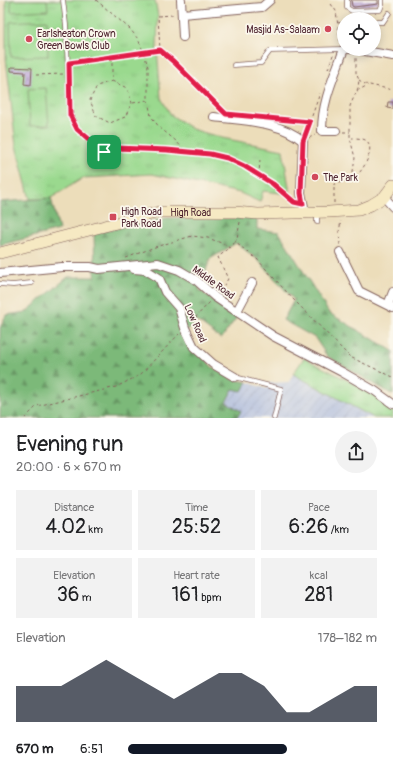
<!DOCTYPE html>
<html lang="en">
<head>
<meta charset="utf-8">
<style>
	body { margin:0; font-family:Pangolin,sans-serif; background:#f2f2f2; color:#202124; height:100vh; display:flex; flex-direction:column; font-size:15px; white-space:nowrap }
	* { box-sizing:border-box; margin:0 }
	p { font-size:13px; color:#757577 }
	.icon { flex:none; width:22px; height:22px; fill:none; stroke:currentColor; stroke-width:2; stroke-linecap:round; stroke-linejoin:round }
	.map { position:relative; height:418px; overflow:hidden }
	.drawer { display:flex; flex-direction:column; background:#fff; flex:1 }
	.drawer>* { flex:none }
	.buttons { position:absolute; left:337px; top:12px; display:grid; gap:8px }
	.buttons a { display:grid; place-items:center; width:44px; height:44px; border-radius:50%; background:#fff; box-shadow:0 2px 10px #0003; font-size:20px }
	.pin { position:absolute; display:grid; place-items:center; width:34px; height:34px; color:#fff; margin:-17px; border-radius:8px; box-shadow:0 2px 6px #0006 }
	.round { display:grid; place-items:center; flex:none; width:42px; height:42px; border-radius:21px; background:#f2f2f2 }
	.headline { display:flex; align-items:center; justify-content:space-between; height:68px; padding:0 16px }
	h1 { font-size:22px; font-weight:600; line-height:30px }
	.figures { display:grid; grid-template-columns:repeat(3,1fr); gap:6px; height:68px; padding:4px 16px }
	.figures div { display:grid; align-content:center; border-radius:0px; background:#f2f2f2; text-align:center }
	.figures b { font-size:20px; font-weight:600 }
	.figures small { font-size:11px; font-weight:400 }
	.figures p { font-size:11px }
	.chart { height:112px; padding:8px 16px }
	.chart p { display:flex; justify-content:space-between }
	.chart svg { width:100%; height:72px; margin-top:4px; fill:#111827; opacity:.7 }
	ul { padding:0 16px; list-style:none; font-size:13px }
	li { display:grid; grid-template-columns:64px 48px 1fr; align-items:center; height:30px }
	li i { height:10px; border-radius:5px; background:#111827 }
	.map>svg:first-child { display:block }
	.industrial { fill:url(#industrial-furrows) }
	.grass { fill:url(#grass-tufts); stroke:#727c5c }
	.forest { fill:url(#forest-firs); stroke:#626c52 }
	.garden { fill:#9ad98e; stroke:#727c5c }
	.building { fill:url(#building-cross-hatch) }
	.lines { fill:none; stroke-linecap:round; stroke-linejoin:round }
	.lane-casing { stroke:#83625d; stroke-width:5.5 }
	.street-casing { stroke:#83625d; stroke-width:10 }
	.secondary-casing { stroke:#83625d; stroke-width:12 }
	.path { stroke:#83625d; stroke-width:1; stroke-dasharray:3 3; stroke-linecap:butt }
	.lane { stroke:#fff; stroke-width:4 }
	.street { stroke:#fff; stroke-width:8 }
	.secondary { stroke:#f6e9c3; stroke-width:11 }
	.route-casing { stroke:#fff; stroke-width:8 }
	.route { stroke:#e11d48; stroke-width:5 }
	.poi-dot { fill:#d1495b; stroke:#fbf7ec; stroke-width:1.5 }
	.labels { text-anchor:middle; stroke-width:3.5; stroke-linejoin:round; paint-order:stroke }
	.poi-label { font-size:10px; fill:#4a1f2b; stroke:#fbf7ec; text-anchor:start }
	.street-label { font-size:10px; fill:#4a1f2b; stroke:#fbf7ec }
</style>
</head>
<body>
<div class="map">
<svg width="393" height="418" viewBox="0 0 393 418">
	<defs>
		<pattern id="industrial-furrows" width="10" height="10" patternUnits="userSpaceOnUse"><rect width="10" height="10" fill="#bac4de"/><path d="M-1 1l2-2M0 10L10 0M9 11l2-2" fill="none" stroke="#a1a8bf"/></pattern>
		<pattern id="grass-tufts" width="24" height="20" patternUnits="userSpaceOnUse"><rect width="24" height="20" fill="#9ad98e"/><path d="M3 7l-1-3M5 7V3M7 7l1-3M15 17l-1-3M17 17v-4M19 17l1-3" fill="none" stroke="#86ba7b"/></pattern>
		<pattern id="forest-firs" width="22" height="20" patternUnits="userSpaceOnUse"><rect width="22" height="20" fill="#7bb979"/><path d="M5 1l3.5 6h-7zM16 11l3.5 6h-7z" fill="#679663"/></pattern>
		<pattern id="building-cross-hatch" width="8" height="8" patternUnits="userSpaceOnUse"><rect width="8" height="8" fill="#b8a0d6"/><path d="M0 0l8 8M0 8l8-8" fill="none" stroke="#9882ae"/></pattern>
	</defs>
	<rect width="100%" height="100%" fill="#fbf7ec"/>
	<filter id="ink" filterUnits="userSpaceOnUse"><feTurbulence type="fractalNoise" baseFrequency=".025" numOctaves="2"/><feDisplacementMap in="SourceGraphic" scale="8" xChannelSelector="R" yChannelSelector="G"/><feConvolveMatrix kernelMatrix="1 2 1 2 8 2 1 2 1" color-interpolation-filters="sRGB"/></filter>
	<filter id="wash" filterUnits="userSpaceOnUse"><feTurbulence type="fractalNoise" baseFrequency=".012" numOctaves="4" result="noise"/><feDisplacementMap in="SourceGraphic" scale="16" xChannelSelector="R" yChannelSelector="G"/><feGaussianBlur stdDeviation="0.9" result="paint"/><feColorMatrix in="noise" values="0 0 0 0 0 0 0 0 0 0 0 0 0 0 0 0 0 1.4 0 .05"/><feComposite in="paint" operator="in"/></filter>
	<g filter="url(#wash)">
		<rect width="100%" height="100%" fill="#ecddba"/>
		<path class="industrial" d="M293,374L374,418H237L241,411L226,402L233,389L242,390L247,382L267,389L269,383L289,382Z"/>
		<path class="grass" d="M6,0H155L158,16L157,48L161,98L171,115L192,129L222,138L283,150L290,194L263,191L260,202L240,193L152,174L83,178L51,198L30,199L16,146L6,58Z
			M304,358L372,393L393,408V418H374L293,374Z"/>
		<path class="forest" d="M51,198L59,230L0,245V202Z
			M166,218H257V229L279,232L329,313L393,351V395L327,356L315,338L283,320L294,300L257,259L236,243L210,259L199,290L237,317L221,339L197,321L184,333L212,367L231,379L247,382L242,391L233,389L226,402L241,411L237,418H0V328L6,315L26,312L68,277H95L94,233Z"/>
		<path class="garden" d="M11,0H47L48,10L11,12Z
			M47,20L48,56L11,57L10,22Z
			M46,88L49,125L30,126L28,89Z"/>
		<g id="blocks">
			<path class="building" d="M351,0H378V4L354,7L352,6Z
				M11,67L32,68L31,85L24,84L25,72L11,71Z
				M388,102H393V109L387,108Z"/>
		</g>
	</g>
	<g filter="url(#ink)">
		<use href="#blocks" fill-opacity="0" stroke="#83625d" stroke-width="1"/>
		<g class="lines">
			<g class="lane-casing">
				<path id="lane" d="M63,0L66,25L70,115L77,129
					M347,0V8L352,11L380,10L382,5V0
					M374,22H383L389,13
					M234,65L261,63L270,51L343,49
					M317,212V222
					M0,284L13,285L32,283
					M235,377L281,389L274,418"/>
			</g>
			<g class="street-casing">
				<path id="street" d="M181,0L183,37
					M182,14L262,7L270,0
					M214,117C244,121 280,121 303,141L301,193L305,212
					M336,131H322C322,101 334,77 344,49H354L393,56
					M384,197L393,207
					M340,252L359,291L393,308
					M134,269L146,270L159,278L165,292L179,308L185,328L194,347L213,364L235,377
					M0,273L62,267H90L99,269L158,263L179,270L196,280L215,297L273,336L342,372L375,391L393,404
					M388,305L393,292
					M237,311L252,283"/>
			</g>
			<g class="secondary-casing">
				<g id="secondary">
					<path id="s1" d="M0,253L159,212H235L258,214L329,212L359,210L371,205L384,197L393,185"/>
				</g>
			</g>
			<path class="path" d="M96,0L130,29L138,39L144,53L160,50
				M331,4L336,11L340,41L338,43
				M173,15L158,16L160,50L223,111
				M338,23L344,22
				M112,57V80
				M73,63L144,53L148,67V100L151,116L159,127L176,141L185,151
				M328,69L333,55
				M36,75L63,74
				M359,80L365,84L393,90
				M112,81L127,88L132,103L125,117L110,123L96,116L90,100L97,86Z
				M357,91L368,85
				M133,103L147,100
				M276,119L310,122
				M81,132L99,147L167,150L210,154L227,158L244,166L273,185L295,202
				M343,132H350
				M306,133L320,93
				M309,138L315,135
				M100,148C105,154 110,155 116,148
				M259,175L260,159
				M352,178L355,158L350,138V106L358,88L359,80L356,73V56
				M334,203V184C342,182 351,181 357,175C364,169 375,149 367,141C363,138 356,138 352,138
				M240,222L237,238L235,242L236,243L257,259L292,298L350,357L393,377
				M340,245L339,232L341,221
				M126,258L155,247L192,236L208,238L224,244L230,248L235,242
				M220,291L228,279L218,257L230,248
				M191,322L210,302
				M25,418L37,406L116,387L140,375L179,334"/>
			<use href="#lane" class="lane"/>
			<use href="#street" class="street"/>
			<use href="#secondary" class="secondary"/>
		</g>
	</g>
	<g class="lines" filter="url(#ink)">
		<g class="route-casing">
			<path id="route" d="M160,50L174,62L226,114L310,122L303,141L301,193L303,204L294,202L273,184L244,166L227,158L210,154L167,150L116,148C112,153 109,154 104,152L77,129L70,115L69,63Z"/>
		</g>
		<use href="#route" class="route"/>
	</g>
	<g class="poi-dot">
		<circle cx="328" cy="29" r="4"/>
		<circle cx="29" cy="39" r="4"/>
		<circle cx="315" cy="177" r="4"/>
		<rect x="109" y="213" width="8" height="8" rx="2"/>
	</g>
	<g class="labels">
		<g class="poi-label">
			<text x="320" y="33" text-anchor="end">Masjid As-Salaam</text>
			<text x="37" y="37">Earlsheaton Crown<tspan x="37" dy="12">Green Bowls Club</tspan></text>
			<text x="323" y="181">The Park</text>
			<text x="121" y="215">High Road<tspan x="121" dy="12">Park Road</tspan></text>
		</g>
		<g class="street-label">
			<text dy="4" stroke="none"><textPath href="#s1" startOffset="196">High Road</textPath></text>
			<text transform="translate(214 282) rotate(36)" y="4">Middle Road</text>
			<text transform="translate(196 323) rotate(66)" y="4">Low Road</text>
		</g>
	</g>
</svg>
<div class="buttons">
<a><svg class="icon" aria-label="locate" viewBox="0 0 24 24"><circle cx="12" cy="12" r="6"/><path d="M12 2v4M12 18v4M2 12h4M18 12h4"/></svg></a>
</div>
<div class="pin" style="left:104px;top:152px;background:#1e9e55"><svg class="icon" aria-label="arrive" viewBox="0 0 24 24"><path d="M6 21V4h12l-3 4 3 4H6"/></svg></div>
</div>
<section class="drawer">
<div class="headline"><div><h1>Evening run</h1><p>20:00 · 6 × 670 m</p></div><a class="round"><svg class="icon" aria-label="share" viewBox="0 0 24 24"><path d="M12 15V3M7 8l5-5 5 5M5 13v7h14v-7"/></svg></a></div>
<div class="figures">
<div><p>Distance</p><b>4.02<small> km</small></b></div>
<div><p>Time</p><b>25:52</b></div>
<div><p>Pace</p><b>6:26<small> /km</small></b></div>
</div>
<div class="figures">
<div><p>Elevation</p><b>36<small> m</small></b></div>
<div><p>Heart rate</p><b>161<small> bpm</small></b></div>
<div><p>kcal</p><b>281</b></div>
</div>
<div class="chart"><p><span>Elevation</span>178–182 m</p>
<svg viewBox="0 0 160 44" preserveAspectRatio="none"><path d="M0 44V22L10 22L20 22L30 14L40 6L50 14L60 22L70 30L80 22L90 14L100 14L110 22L120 38L130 38L140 30L150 22L160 22V44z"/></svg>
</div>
<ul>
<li><b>670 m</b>6:51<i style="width:64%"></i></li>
</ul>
</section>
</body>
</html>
